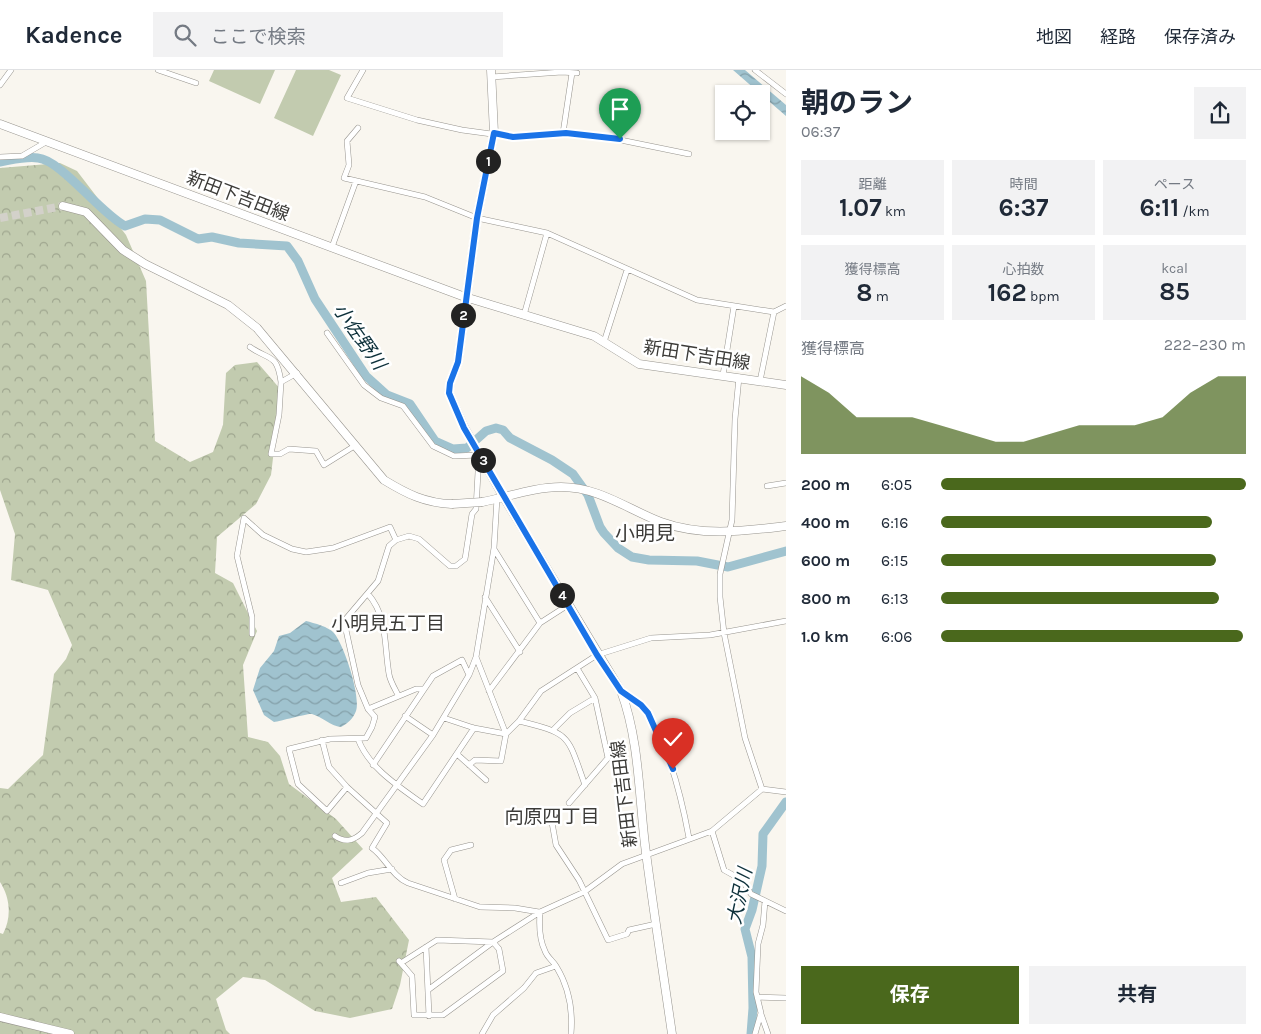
<!DOCTYPE html>
<html lang="ja">
<head>
<meta charset="utf-8">
<style>
	body { margin:0; font-family:Karla,"Noto Sans JP",sans-serif; background:#f2f2f3; color:#1f2937; height:100vh; display:flex; flex-direction:column; font-size:19px; white-space:nowrap }
	* { box-sizing:border-box; margin:0 }
	p { font-size:16px; color:#747a83 }
	.icon { flex:none; width:28px; height:28px; fill:none; stroke:currentColor; stroke-width:2; stroke-linecap:round; stroke-linejoin:round }
	.map { position:relative; flex:1; overflow:hidden }
	.panel { display:flex; flex-direction:column; background:#fff; width:475px }
	.panel>* { flex:none }
	.tools { position:absolute; left:715px; top:15px; display:grid; gap:10px }
	.tools a { display:grid; place-items:center; width:55px; height:55px; border-radius:0px; background:#fff; box-shadow:0 1px 4px #0004; font-size:25px }
	.pin { position:absolute; display:grid; place-items:center; width:42px; height:42px; color:#fff; margin:-51px -21px; border-radius:50% 50% 50% 0; rotate:-45deg; box-shadow:0 0 5px #0007 }
	.pin .icon { rotate:45deg }
	.km { position:absolute; width:25px; height:25px; margin:-12px; border-radius:50%; background:#222; color:#fff; font-size:14px; line-height:25px; text-align:center }
	.round { display:grid; place-items:center; flex:none; width:52px; height:52px; border-radius:0px; background:#f2f2f3 }
	.summary { display:flex; align-items:center; justify-content:space-between; height:85px; padding:0 15px }
	h1 { font-size:28px; font-weight:700; line-height:38px }
	.figures { display:grid; grid-template-columns:repeat(3,1fr); gap:8px; height:85px; padding:5px 15px }
	.figures div { display:grid; align-content:center; border-radius:0px; background:#f2f2f3; text-align:center }
	.figures b { font-size:25px; font-weight:700 }
	.figures small { font-size:14px; font-weight:400 }
	.figures p { font-size:14px }
	.chart { height:140px; padding:10px 15px }
	.chart p { display:flex; justify-content:space-between }
	.chart svg { width:100%; height:90px; margin-top:5px; fill:#4a681c; opacity:.7 }
	.button { display:flex; gap:10px; margin-top:auto; padding:10px 15px }
	.button a { flex:1; height:58px; border-radius:0px; background:#4a681c; color:#fff; font-size:20px; font-weight:700; line-height:58px; text-align:center }
	.button a+a { background:#f2f2f3; color:#1f2937 }
	ul { padding:0 15px; list-style:none; font-size:16px }
	li { display:grid; grid-template-columns:80px 60px 1fr; align-items:center; height:38px }
	li i { height:12px; border-radius:6px; background:#4a681c }
	header { display:flex; align-items:center; gap:30px; box-sizing:border-box; height:70px; padding:0 25px; background:#fff; border-bottom:1px solid #e0e1e3 }
	header strong { font-size:24px }
	nav { display:flex; gap:28px; margin-inline-start:auto; font-size:18px }
	.search { width:350px; height:45px; background:#f2f2f3; display:flex; align-items:center; gap:12px; box-sizing:border-box; padding:0 18px; border-radius:0px; color:#747a83; font-size:19px }
	main { display:flex; flex:1; min-height:0 }
	.map>svg:first-child { display:block }
	.forest { fill:url(#forest-crowns) }
	.pitch { fill:#c2cbaf }
	.water { fill:url(#water-waves) }
	.lines { fill:none; stroke-linecap:round; stroke-linejoin:round }
	.river { stroke:#a0c3cf; stroke-width:9 }
	.secondary-tunnel { stroke:#d3d1ca; stroke-width:8; stroke-dasharray:8 4; stroke-linecap:butt }
	.street-casing { stroke:#97948e; stroke-width:6 }
	.secondary-casing { stroke:#97948e; stroke-width:9 }
	.street { stroke:#fff; stroke-width:5 }
	.secondary { stroke:#fff; stroke-width:8 }
	.secondary-bridge-casing { stroke:#97948e; stroke-width:9; stroke-linecap:butt }
	.secondary-bridge { stroke:#fff; stroke-width:8 }
	.route-casing { stroke:#fff; stroke-width:10 }
	.route { stroke:#1a73e8; stroke-width:6 }
	.labels { text-anchor:middle; stroke-width:5; stroke-linejoin:round; paint-order:stroke }
	.street-label { font-size:18px; fill:#3c3b38; stroke:#fff }
	.water-label { font-size:19px; font-style:italic; fill:#0d303a; stroke:#fff }
	.neighbourhood-label { font-size:19px; fill:#3c3b38; stroke:#fff }
	.quarter-label { font-size:20px; fill:#3c3b38; stroke:#fff }
</style>
</head>
<body>
<header>
<strong>Kadence</strong>
<div class="search"><svg class="icon" aria-label="search" viewBox="0 0 24 24"><circle cx="10" cy="10" r="6"/><path d="M15 15l6 6"/></svg>ここで検索</div>
<nav><a>地図</a><a>経路</a><a>保存済み</a></nav>
</header>
<main>
<div class="map">
<svg width="786" height="964" viewBox="0 0 786 964">
	<defs>
		<pattern id="forest-crowns" width="20" height="18" patternUnits="userSpaceOnUse" patternTransform="scale(1.25)"><rect width="20" height="18" fill="#c2cbaf"/><path d="M2 6a3 3 0 1 1 6 0M12 15a3 3 0 1 1 6 0" fill="none" stroke="#9fa68f"/></pattern>
		<pattern id="water-waves" width="16" height="10" patternUnits="userSpaceOnUse" patternTransform="scale(1.25)"><rect width="16" height="10" fill="#a0c3cf"/><path d="M0 5q4-4 8 0t8 0" fill="none" stroke="#84a0a9"/></pattern>
	</defs>
	<rect width="100%" height="100%" fill="#f9f6ef"/>
	<path class="forest" d="M60,93L77,101L126,165L146,211L155,371L190,392L213,382L223,355L226,303L235,295L257,292L281,320L271,405L256,434L217,467L215,503L233,513L257,561L243,595L248,667L268,672L280,686L289,714L336,749L363,779L332,808L341,832L376,827L409,870L400,915L392,939L350,948L315,941L265,910L243,907L216,929L226,960L230,964H0V863L3,864C12,847 10,827 0,812V718L8,719L43,685L54,604L66,589L72,575L48,520L11,510L15,464L0,420V98Z"/>
	<path class="pitch" d="M214,0H275L260,34L209,11Z
		M296,0H329L341,5L313,66L274,48Z"/>
	<path class="water" d="M733,0H745L786,35V46Z
		M306,551C314,553 329,557 334,563C344,575 361,626 356,641C353,649 348,653 341,657C330,656 323,647 312,644C308,643 281,651 274,652L264,645L253,620L260,598L274,581L279,566L290,563Z"/>
	<g class="lines">
		<path class="river" d="M0,92C12,90 26,86 38,88C61,90 100,143 125,156L145,149L160,150L198,169L212,167L239,173L287,176L298,191L315,229L366,306L387,325L410,334L435,371L453,379L467,378L486,361L496,358L503,360L510,368L552,390L573,404L588,425L600,457L604,463L618,478L632,487L649,490L697,491L728,497L786,481
			M751,964L753,938L752,887L745,859L752,840L762,796L763,764L786,732"/>
		<path class="secondary-tunnel" d="M0,148L63,136"/>
		<g class="street-casing">
			<path id="street" d="M158,0L196,13
				M363,0L347,28L417,50L462,60L513,67L567,63L596,65L689,84
				M755,0L786,24
				M491,7L562,2L577,3
				M0,15L11,0
				M358,58L347,71L349,95L344,108L425,127L477,148L547,163L697,230L774,242L786,236
				M563,63L572,3
				M0,87L22,86L46,72
				M332,177L356,111
				M524,245L547,163
				M327,263L364,315L381,328L403,336L433,376L454,386L478,385
				M604,272L627,200
				M250,277C270,291 277,283 281,312
				M297,303L281,312L279,345L271,384H280L289,379L316,381L324,395L356,375
				M723,305L734,236
				M739,307L735,349L732,450L720,504V527L724,563L745,668L762,719
				M760,311L774,242
				M767,416L786,413
				M494,479L540,553
				M368,524C388,547 384,575 389,604C390,611 395,619 398,625
				M485,527L520,582
				M252,564V547L237,486L244,448L263,465L292,479L306,482L333,478L390,457L396,470
				M489,621L540,553L568,535
				M621,621C662,636 682,730 689,768
				M368,639L416,619H424
				M405,646L433,665
				M444,648L474,658L506,664
				M519,651C572,664 567,665 585,715
				M554,659L570,643L595,628
				M506,664L519,651L541,621L597,585L651,568L710,565L786,551
				M358,669C369,698 398,716 423,734L474,658
				M322,670L329,697L347,717L387,753L372,778C385,787 393,807 408,813L480,837L515,838L539,842
				M458,685L486,710
				M373,695L433,606L462,590L469,605
				M469,695L475,690L501,691L506,664L476,587
				M347,717L327,741L298,714L289,679L330,669L366,668L372,657L375,647L368,639L358,615L344,551L378,511L389,476L396,470L409,466L419,469L450,496H456L465,489L472,444L476,439L479,384
				M569,733L608,688L595,628L577,598
				M535,749L551,747L556,775L579,810L608,870L627,864L629,860L656,854
				M712,761L724,800L742,810L751,824L786,841
				M335,766C345,773 353,771 362,763L433,665L469,605L476,587L494,478L497,428
				M341,813L368,803L392,799
				M455,829L444,790L451,780L471,775
				M540,842C539,855 539,869 545,881C547,887 553,891 556,896C569,917 573,941 571,964
				M426,877L429,946
				M399,891L412,906L414,945H443L503,901L499,879L493,872
				M401,893L437,870L493,872
				M428,920L493,872L540,842L584,822L622,794L712,761L762,719L786,722
				M758,927L786,928
				M761,944L768,964
				M482,964L493,945L524,918L536,903L556,896
				M755,964L761,943L756,922L758,874L763,855L765,831"/>
		</g>
		<g class="secondary-casing">
			<path id="secondary" d="M491,0L494,63L477,148L458,292L450,313L449,323L464,357L503,426L621,621C639,669 639,725 645,775C653,838 663,901 672,964
				M0,54L465,227L594,266L639,294L786,315
				M63,136L86,142L123,180L145,194L228,235L257,258L384,410C407,424 425,433 452,434
				M482,432C508,427 534,417 561,417C599,417 627,439 661,452C702,467 744,461 786,456
				M0,947L70,964"/>
		</g>
		<use href="#street" class="street"/>
		<use href="#secondary" class="secondary"/>
		<g class="secondary-bridge-casing">
			<path id="secondary-bridge" d="M452,434L482,432"/>
		</g>
		<use href="#secondary-bridge" class="secondary-bridge"/>
	</g>
	<g class="lines">
		<g class="route-casing">
			<path id="route" d="M620,69L566,63L513,67L494,63L477,148L458,292L450,313L449,323L464,358L597,585L621,621L641,635L648,643L673,699"/>
		</g>
		<use href="#route" class="route"/>
	</g>
	<g class="labels">
		<g class="street-label">
			<text transform="translate(238 126) rotate(21)" y="6">新田下吉田線</text>
			<text transform="translate(697 285) rotate(9)" y="6">新田下吉田線</text>
			<text transform="translate(624 724) rotate(-97)" y="6">新田下吉田線</text>
		</g>
		<g class="water-label">
			<text transform="translate(360 266) rotate(55)" y="7">小佐野川</text>
			<text transform="translate(739 826) rotate(-78)" y="7">大沢川</text>
		</g>
		<g class="neighbourhood-label">
			<text x="388" y="560">小明見五丁目</text>
			<text x="552" y="753">向原四丁目</text>
		</g>
		<g class="quarter-label">
			<text x="645" y="470">小明見</text>
		</g>
	</g>
</svg>
<div class="tools">
<a><svg class="icon" aria-label="locate" viewBox="0 0 24 24"><circle cx="12" cy="12" r="6"/><path d="M12 2v4M12 18v4M2 12h4M18 12h4"/></svg></a>
</div>
<div class="pin" style="left:620px;top:69px;background:#1e9e55"><svg class="icon" aria-label="arrive" viewBox="0 0 24 24"><path d="M6 21V4h12l-3 4 3 4H6"/></svg></div>
<div class="pin" style="left:673px;top:699px;background:#d93025"><svg class="icon" aria-label="check" viewBox="0 0 24 24"><path d="M5 12l5 5 9-10"/></svg></div>
<b class="km" style="left:488px;top:91px">1</b>
<b class="km" style="left:463px;top:245px">2</b>
<b class="km" style="left:483px;top:390px">3</b>
<b class="km" style="left:562px;top:525px">4</b>
</div>
<section class="panel">
<div class="summary"><div><h1>朝のラン</h1><p>06:37</p></div><a class="round"><svg class="icon" aria-label="share" viewBox="0 0 24 24"><path d="M12 15V3M7 8l5-5 5 5M5 13v7h14v-7"/></svg></a></div>
<div class="figures">
<div><p>距離</p><b>1.07<small> km</small></b></div>
<div><p>時間</p><b>6:37</b></div>
<div><p>ペース</p><b>6:11<small> /km</small></b></div>
</div>
<div class="figures">
<div><p>獲得標高</p><b>8<small> m</small></b></div>
<div><p>心拍数</p><b>162<small> bpm</small></b></div>
<div><p>kcal</p><b>85</b></div>
</div>
<div class="chart"><p><span>獲得標高</span>222–230 m</p>
<svg viewBox="0 0 160 44" preserveAspectRatio="none"><path d="M0 44V6L10 14L20 26L30 26L40 26L50 30L60 34L70 38L80 38L90 34L100 30L110 30L120 30L130 26L140 14L150 6L160 6V44z"/></svg>
</div>
<ul>
<li><b>200 m</b>6:05<i style="width:100%"></i></li>
<li><b>400 m</b>6:16<i style="width:89%"></i></li>
<li><b>600 m</b>6:15<i style="width:90%"></i></li>
<li><b>800 m</b>6:13<i style="width:91%"></i></li>
<li><b>1.0 km</b>6:06<i style="width:99%"></i></li>
</ul>
<div class="button"><a>保存</a><a>共有</a></div>
</section>
</main>
</body>
</html>
